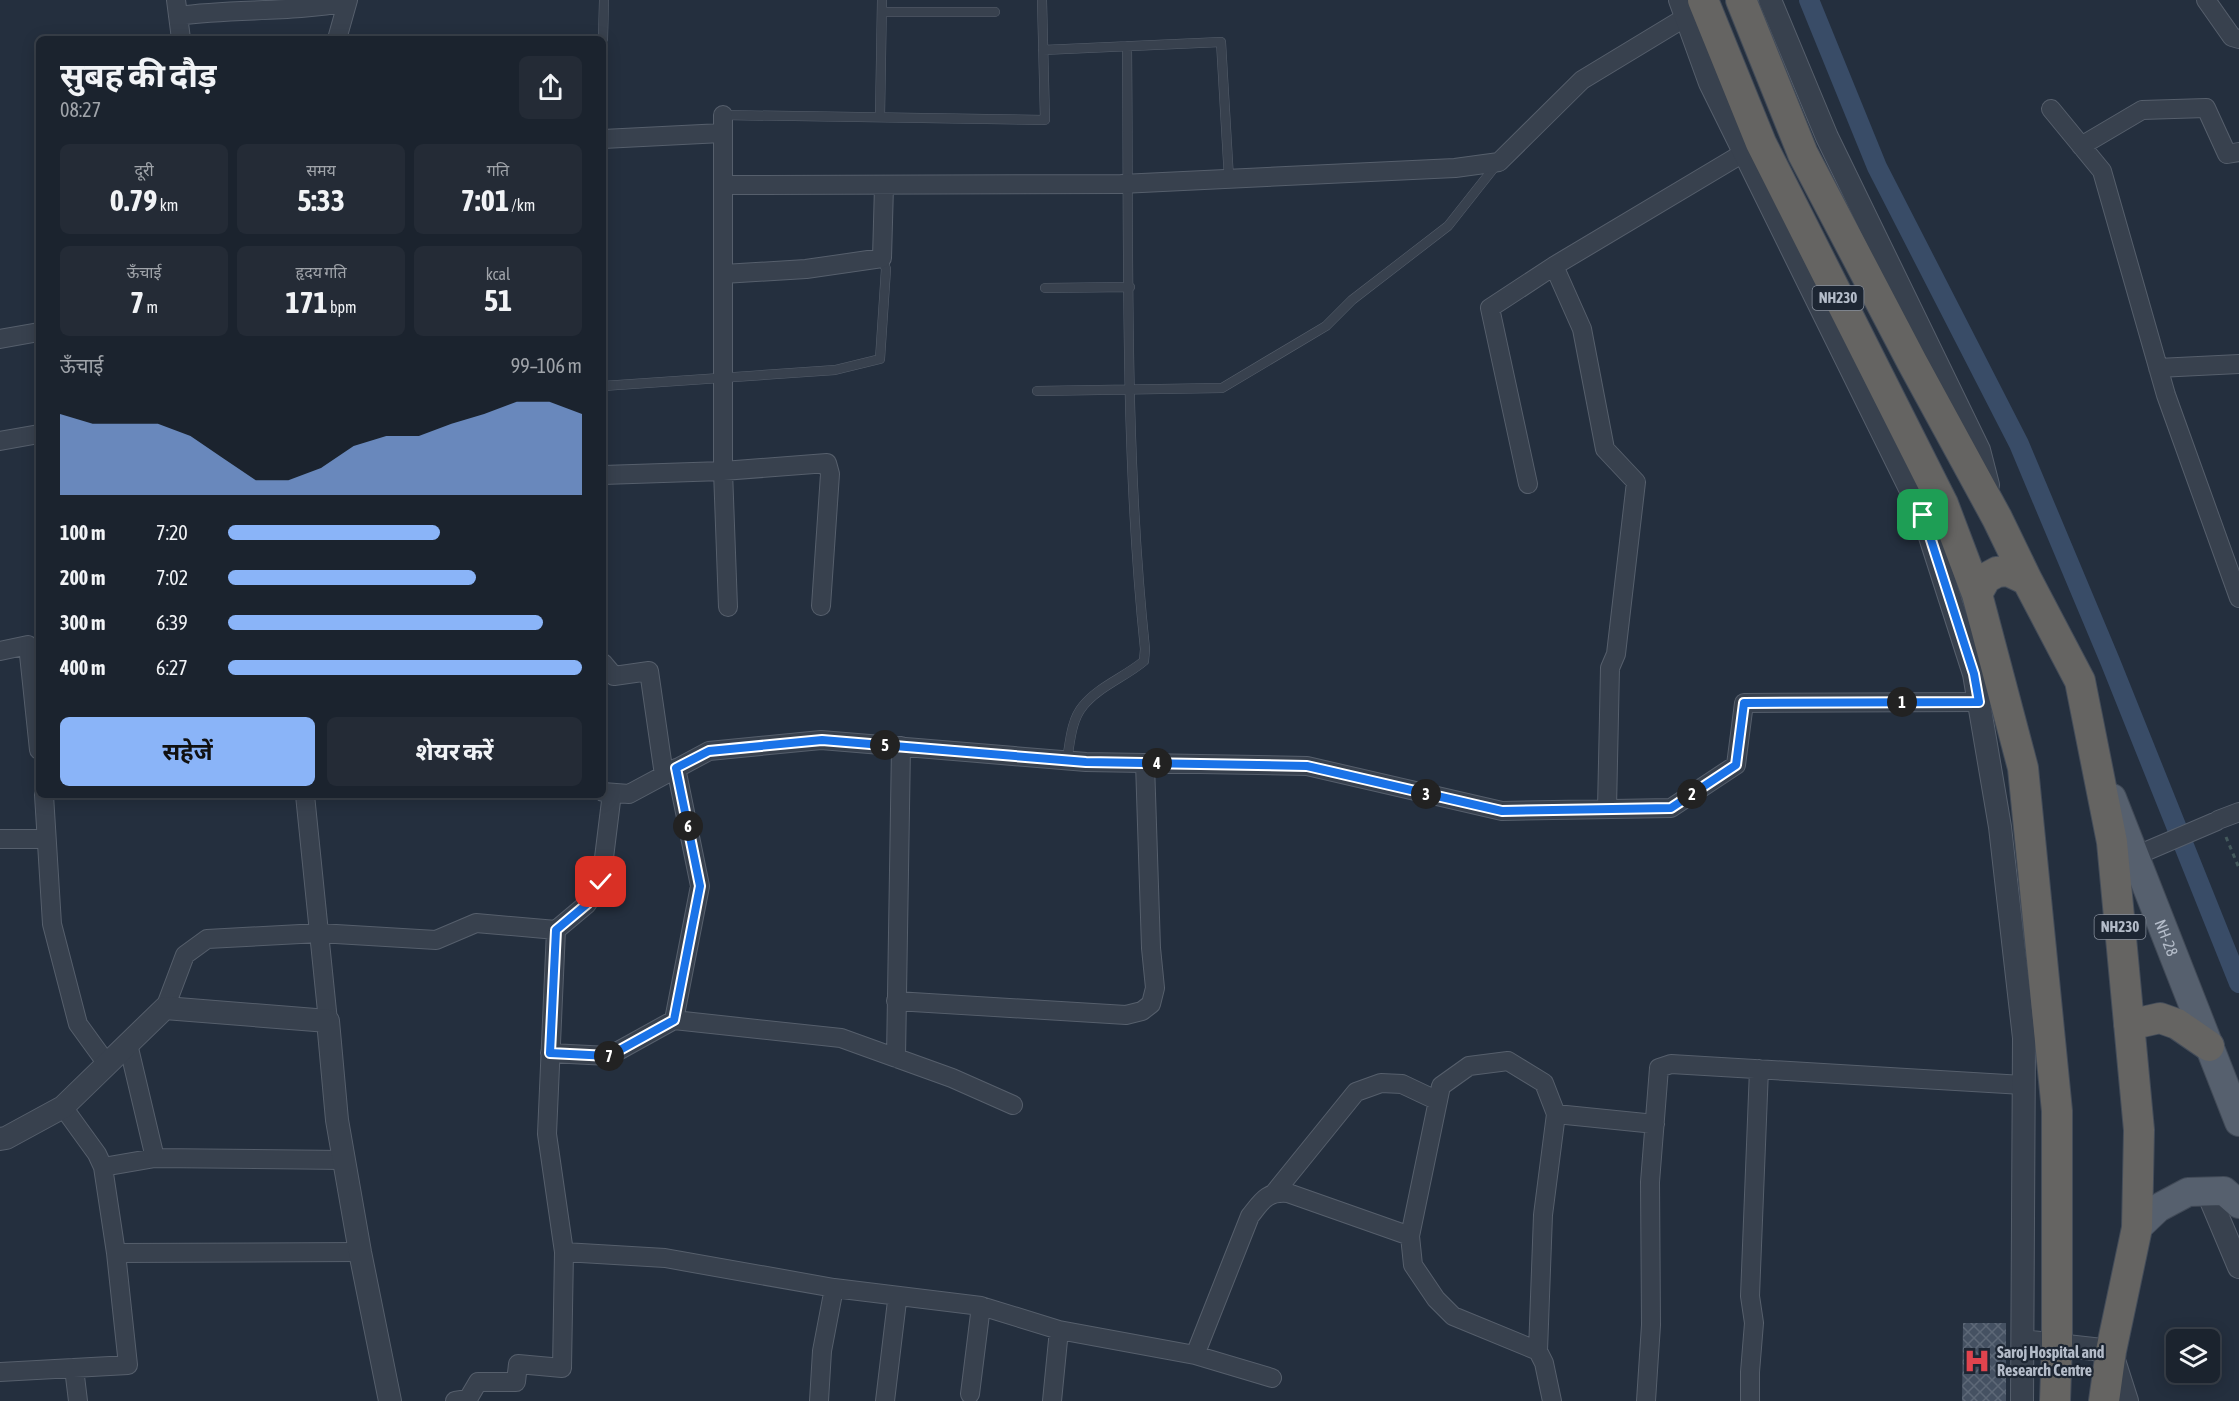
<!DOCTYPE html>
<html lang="hi">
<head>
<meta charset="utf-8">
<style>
	body { margin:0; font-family:"Asap Condensed","Noto Sans Devanagari",sans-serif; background:#242b36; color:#f1f3f6; height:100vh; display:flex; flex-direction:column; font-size:22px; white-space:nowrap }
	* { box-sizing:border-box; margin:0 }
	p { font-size:20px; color:#a0a4aa }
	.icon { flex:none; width:33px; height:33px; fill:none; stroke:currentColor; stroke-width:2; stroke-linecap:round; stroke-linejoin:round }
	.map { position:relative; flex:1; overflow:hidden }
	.details { position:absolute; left:36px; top:36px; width:570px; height:762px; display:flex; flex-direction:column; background:#1b232e; border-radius:9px; box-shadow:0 3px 15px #0003,0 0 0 2px #39404a }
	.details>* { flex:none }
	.fabs { position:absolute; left:2166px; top:1329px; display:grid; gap:12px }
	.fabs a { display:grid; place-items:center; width:54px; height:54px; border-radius:9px; background:#1b232e; box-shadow:0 3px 15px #0003,0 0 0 2px #39404a; font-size:30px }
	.pin { position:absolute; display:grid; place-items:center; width:51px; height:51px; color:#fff; margin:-26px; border-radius:12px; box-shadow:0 3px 9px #0006 }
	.km { position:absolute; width:30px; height:30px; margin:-15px; border-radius:50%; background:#222; color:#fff; font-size:16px; line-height:30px; text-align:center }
	.round { display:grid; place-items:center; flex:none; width:63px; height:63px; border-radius:9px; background:#242b36 }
	.summary { display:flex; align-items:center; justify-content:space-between; height:102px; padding:0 24px }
	h1 { font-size:33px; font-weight:700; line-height:45px }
	.metrics { display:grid; grid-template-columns:repeat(3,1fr); gap:9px; height:102px; padding:6px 24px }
	.metrics div { display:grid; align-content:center; border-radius:9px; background:#242b36; text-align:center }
	.metrics b { font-size:30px; font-weight:700 }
	.metrics small { font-size:16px; font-weight:400 }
	.metrics p { font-size:16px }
	.chart { height:168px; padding:12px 24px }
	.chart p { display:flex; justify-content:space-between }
	.chart svg { width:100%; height:108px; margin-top:6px; fill:#8ab4f8; opacity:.7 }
	.action { display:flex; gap:12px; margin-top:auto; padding:12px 24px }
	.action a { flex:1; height:69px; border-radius:9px; background:#8ab4f8; color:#111; font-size:24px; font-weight:700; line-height:69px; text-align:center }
	.action a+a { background:#242b36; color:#f1f3f6 }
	ul { padding:0 24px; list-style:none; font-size:20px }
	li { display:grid; grid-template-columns:96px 72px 1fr; align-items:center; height:45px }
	li i { height:15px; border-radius:8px; background:#8ab4f8 }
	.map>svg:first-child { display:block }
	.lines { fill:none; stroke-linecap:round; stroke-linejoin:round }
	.canal { stroke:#394c67; stroke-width:20 }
	.building { fill:url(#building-cross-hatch) }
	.service-casing { stroke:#565f6c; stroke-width:10 }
	.minor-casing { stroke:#565f6c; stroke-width:20 }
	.tertiary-casing { stroke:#565f6c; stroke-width:24 }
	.primary-casing { stroke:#414a57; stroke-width:30 }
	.trunk-casing { stroke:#434c59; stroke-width:32 }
	.path { stroke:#44595c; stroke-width:3; stroke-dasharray:4.5 4.5; stroke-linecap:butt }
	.service { stroke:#38414e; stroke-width:9 }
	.minor { stroke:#38414e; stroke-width:18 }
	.tertiary { stroke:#38414e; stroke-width:22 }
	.primary { stroke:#56606e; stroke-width:28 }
	.trunk { stroke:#656462; stroke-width:30 }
	.route-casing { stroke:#fff; stroke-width:12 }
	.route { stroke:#1a73e8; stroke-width:8 }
	.labels { text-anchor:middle; stroke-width:4.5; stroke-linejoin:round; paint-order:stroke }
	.shield { fill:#1d2633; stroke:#878f9c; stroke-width:1.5 }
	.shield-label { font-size:15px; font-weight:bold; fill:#b4bcc9 }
	.street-label { font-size:16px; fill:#b4bcc9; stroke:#1d2633 }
	.poi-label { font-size:16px; font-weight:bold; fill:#b4bcc9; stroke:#1d2633; text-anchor:start }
</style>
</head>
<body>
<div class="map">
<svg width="2239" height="1401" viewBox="0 0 2239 1401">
	<defs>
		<pattern id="building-cross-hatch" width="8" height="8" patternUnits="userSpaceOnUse" patternTransform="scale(1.5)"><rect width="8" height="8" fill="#455162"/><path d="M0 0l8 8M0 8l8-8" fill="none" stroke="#5d6877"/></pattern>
	</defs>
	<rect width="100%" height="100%" fill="#242f3e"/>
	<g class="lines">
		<path class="canal" d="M1809,0L1877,167L2019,444L2110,661L2239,983"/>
	</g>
	<path class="building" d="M1963,1323H2006V1401H1962Z"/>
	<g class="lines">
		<g class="service-casing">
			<path id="service" d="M882,12H995
				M603,39L604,0
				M1043,50L1221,42L1229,179
				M723,115L1045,120L1042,0
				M880,117L882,0
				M1045,288L1130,287
				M603,386L835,370L880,359L886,269L882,258
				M1037,391L1222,388L1326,326L1352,300L1448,226L1497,164
				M1067,760C1070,743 1071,720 1083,706C1098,687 1125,677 1144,661L1145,649C1124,449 1129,247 1127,46"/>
		</g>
		<g class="minor-casing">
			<path id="minor" d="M176,0L181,39
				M2206,0L2232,37L2239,39
				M178,16C234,8 292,13 347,2
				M337,39L348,0
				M2051,109L2102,171L2166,395L2239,598
				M723,115V471L728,607
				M603,139L722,133
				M2081,146L2142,110L2206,108L2227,154L2239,152
				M723,185L1121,184L1455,168L1499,162L1582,80L1686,17
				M1554,266L1582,329L1605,449L1636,482L1616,654L1610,668L1607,809
				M723,274L806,269L882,258L884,186
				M0,339L39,332
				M2158,368L2239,364
				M0,441L39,434
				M603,475L723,471L827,463L830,474L821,606
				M1528,484L1490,308L1554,266L1745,152
				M0,651L28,645L39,750
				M603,663L614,676L649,671L664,775
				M603,792L629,794L709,751L821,740L1086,762L1307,766L1502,811L1671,808L1736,765L1744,703L1979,702
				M44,795L52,924L78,1024L107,1064
				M305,795L328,1021
				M2218,820L2239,812
				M0,839H45
				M2135,856L2217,821
				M896,1001L1126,1015L1142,1011L1151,1004L1155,988L1151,948L1145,763
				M165,1008L185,955L207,939L319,933L436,940L476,923L556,930
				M674,1020L700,886L676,768
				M128,1044L155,1158
				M550,1053L609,1056L674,1020L841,1038L952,1078L1013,1105
				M896,1058L901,746
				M1556,1114L1655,1124
				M103,1167L155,1158L344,1160
				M1275,1192L1356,1092L1381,1083L1402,1084L1438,1101
				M1410,1236L1441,1086L1469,1066L1508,1061L1544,1083L1556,1114L1543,1215L1538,1351
				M564,1252L665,1258L834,1288L981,1306L1059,1330L1195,1355L1250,1216C1262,1201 1267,1191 1288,1193L1410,1236L1413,1265L1436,1299L1453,1316L1538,1351L1544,1363L1552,1401
				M116,1253L360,1252
				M1195,1355L1272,1378
				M74,1368L78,1401
				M0,1372L128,1365L116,1253L103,1167L97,1154L63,1107
				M970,1394L981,1306
				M455,1401L468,1399L478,1382H516L518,1364L562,1368L564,1252L547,1134L556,930L587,904L601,882L612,793
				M819,1401L822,1351L834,1288
				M885,1401L897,1301
				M1052,1401L1059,1330
				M1646,1401L1651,1325L1650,1182L1659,1068L1671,1064L2023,1085
				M1750,1401V1372L1754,1323L1750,1296L1759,1069"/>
		</g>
		<g class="tertiary-casing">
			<path id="tertiary" d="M1680,0L1710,83L1923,515L1974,674L2000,827L2024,1038L2022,1401
				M1770,0L1827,137L1979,450L1988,485
				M0,1139L6,1138L63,1107L165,1008L328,1021L337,1120L360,1252L390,1401
				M2207,1191L2239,1267
				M2023,1341L2111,1351L2127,1401"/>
		</g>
		<g class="primary-casing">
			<g id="primary">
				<path id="s1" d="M2112,798L2239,1122"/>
				<path d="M2137,1228L2158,1208L2188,1192L2224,1191L2239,1204"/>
			</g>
		</g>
		<g class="trunk-casing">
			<path id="trunk" d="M1703,0L1761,143L1943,504L1977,594L2023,768L2057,1111V1344L2055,1401
				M1741,0L1803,154L1912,362L1997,518L2027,580
				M1977,594L1986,578L1997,572L2008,571L2027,580L2080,681L2112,842L2139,1130L2137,1228L2111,1351L2104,1401
				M2129,1025L2160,1018L2177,1024L2209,1046"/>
		</g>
		<path class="path" d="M2226,837L2239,868"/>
		<use href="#service" class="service"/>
		<use href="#minor" class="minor"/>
		<use href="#tertiary" class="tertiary"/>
		<use href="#primary" class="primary"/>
		<use href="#trunk" class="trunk"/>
	</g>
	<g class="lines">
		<g class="route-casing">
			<path id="route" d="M601,882L587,904L556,930L550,1053L609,1056L674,1020L700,886L676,768L709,751L822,740L1086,762L1307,766L1502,811L1671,808L1736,765L1744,703L1979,702L1974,674L1923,515"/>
		</g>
		<use href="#route" class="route"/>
	</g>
	<defs>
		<g id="hospital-bare" transform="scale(2.07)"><path d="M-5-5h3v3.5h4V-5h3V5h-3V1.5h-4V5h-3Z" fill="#e0444e" stroke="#1d2633" stroke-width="2.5" paint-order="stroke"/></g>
	</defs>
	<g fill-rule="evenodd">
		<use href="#hospital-bare" x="1977" y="1361"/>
	</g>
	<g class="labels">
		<g class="shield">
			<rect x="1812.5" y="286" width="51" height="24" rx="4.5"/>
			<rect x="2094.5" y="915" width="51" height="24" rx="4.5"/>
		</g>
		<g class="shield-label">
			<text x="1838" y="303">NH230</text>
			<text x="2120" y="932">NH230</text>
		</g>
		<g class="street-label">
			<text dy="6" stroke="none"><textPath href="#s1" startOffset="150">NH-28</textPath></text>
		</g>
		<g class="poi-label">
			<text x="1997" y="1358">Saroj Hospital and<tspan x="1997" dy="18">Research Centre</tspan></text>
		</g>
	</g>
</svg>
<div class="fabs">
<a><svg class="icon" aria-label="layers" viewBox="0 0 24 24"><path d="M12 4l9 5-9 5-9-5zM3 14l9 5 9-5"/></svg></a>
</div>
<div class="pin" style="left:1923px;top:515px;background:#1e9e55"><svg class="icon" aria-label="arrive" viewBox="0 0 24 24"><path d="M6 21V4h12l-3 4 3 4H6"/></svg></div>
<div class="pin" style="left:601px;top:882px;background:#d93025"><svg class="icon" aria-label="check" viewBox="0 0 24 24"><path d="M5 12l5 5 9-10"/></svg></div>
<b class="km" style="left:1902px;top:702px">1</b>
<b class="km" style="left:1692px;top:794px">2</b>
<b class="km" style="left:1426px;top:794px">3</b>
<b class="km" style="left:1157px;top:763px">4</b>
<b class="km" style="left:885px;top:745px">5</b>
<b class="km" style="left:688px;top:826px">6</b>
<b class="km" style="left:609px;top:1056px">7</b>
<section class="details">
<div class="summary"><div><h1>सुबह की दौड़</h1><p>08:27</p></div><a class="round"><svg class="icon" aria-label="share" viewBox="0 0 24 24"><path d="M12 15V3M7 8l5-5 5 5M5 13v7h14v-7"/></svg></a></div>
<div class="metrics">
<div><p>दूरी</p><b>0.79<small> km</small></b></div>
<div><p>समय</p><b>5:33</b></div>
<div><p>गति</p><b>7:01<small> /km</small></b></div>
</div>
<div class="metrics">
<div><p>ऊँचाई</p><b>7<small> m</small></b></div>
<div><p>हृदय गति</p><b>171<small> bpm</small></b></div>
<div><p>kcal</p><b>51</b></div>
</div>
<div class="chart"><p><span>ऊँचाई</span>99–106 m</p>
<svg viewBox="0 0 160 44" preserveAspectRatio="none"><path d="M0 44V11L10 15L20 15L30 15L40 20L50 29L60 38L70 38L80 33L90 24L100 20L110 20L120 15L130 11L140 6L150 6L160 11V44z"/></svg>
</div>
<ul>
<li><b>100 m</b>7:20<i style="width:60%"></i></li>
<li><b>200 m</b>7:02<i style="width:70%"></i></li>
<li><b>300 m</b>6:39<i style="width:89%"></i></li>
<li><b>400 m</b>6:27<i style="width:100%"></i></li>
</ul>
<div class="action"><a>सहेजें</a><a>शेयर करें</a></div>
</section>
</div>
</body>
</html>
